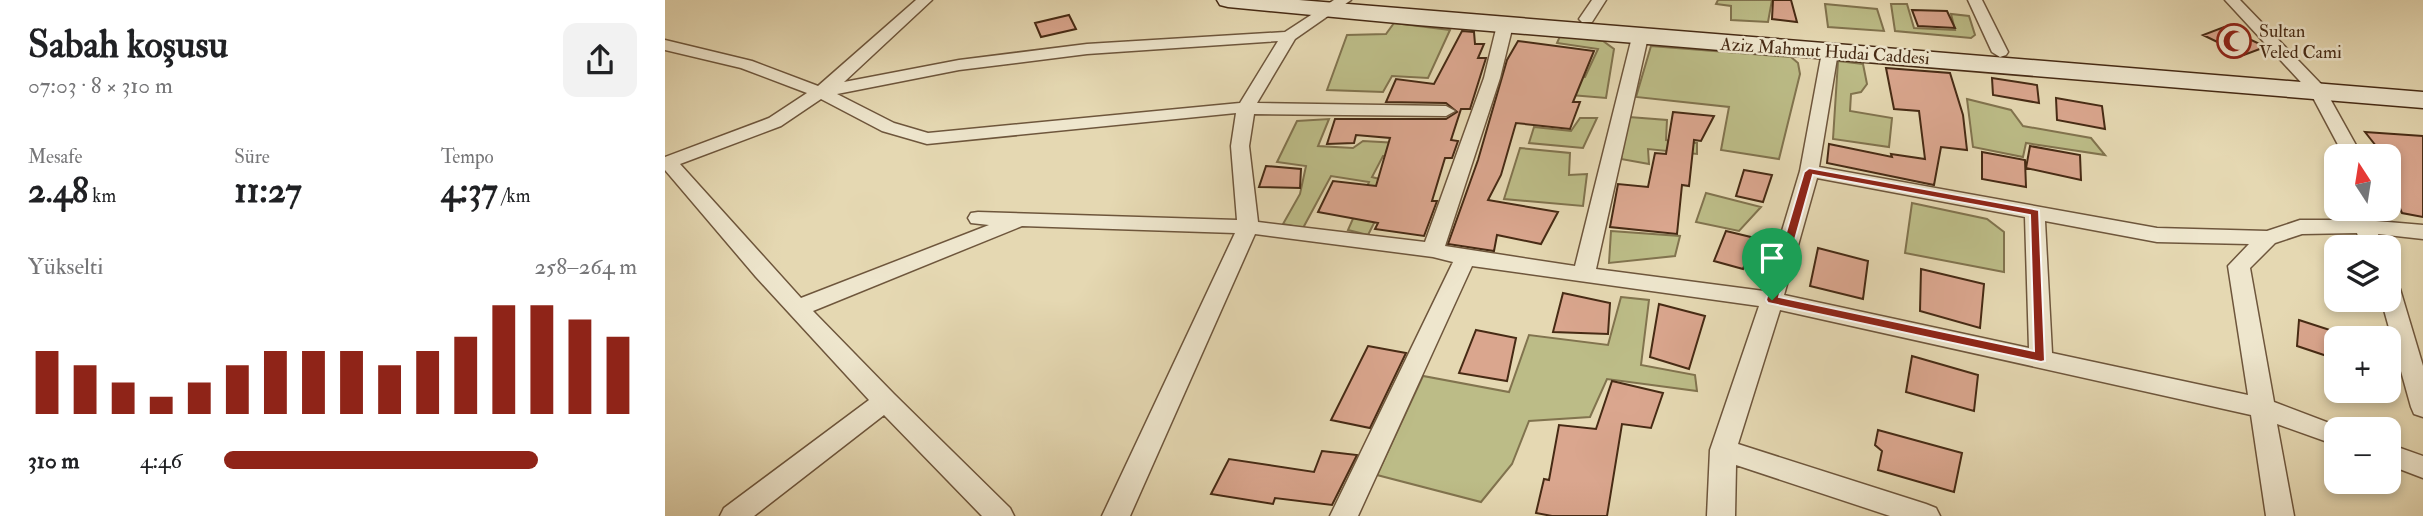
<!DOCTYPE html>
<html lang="tr">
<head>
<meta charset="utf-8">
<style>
	body { margin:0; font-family:"IM FELL Double Pica",serif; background:#f2f2f2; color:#202124; height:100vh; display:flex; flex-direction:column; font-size:26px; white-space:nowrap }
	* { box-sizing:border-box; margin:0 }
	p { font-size:23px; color:#757577 }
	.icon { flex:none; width:38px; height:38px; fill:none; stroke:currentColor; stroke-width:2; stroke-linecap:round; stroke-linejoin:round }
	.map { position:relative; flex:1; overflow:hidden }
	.sheet { display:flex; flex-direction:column; background:#fff; width:665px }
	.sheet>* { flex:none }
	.needle { width:46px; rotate:348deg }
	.fabs { position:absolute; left:1659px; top:144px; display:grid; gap:14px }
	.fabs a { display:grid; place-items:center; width:77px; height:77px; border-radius:14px; background:#fff; box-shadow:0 4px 10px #0003; font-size:35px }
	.pin { position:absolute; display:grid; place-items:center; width:60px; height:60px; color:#fff; margin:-72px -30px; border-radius:50% 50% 50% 0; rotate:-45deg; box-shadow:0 0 7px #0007 }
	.pin .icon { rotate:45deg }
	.round { display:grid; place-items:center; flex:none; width:74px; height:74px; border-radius:14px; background:#f2f2f2 }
	.head { display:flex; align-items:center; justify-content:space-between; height:119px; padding:0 28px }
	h1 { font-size:38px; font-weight:700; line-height:52px }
	.stats { display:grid; grid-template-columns:repeat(3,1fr); gap:10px; height:119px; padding:7px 28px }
	.stats div { display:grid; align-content:center }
	.stats b { font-size:35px; font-weight:700 }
	.stats small { font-size:19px; font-weight:400 }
	.stats p { font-size:19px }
	.chart { height:196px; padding:14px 28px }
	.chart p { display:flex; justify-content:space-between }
	.chart svg { width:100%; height:126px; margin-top:7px; stroke:#8f2418; stroke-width:6 }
	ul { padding:0 28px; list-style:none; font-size:23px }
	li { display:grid; grid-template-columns:112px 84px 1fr; align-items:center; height:52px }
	li i { height:18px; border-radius:9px; background:#8f2418 }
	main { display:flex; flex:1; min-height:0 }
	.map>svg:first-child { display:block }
	.green { fill:#bcbc87; stroke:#81734e; stroke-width:2 }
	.building { fill:#daa68e; stroke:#462a14; stroke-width:2 }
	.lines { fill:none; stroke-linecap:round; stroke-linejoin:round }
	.street-casing { stroke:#6e563c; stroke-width:3 }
	.secondary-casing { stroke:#462a14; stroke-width:3 }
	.street { fill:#eee6cd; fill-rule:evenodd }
	.secondary { fill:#eee6cd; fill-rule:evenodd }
	.route { fill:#8f2418; stroke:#fff; stroke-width:2; fill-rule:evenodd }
	.labels { text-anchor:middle; stroke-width:5; stroke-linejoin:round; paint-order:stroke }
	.far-poi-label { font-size:18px; fill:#462a14; stroke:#eee6cd; text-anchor:start }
	.far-street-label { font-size:18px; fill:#462a14; stroke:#eee6cd }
</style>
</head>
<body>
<main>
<section class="sheet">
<div class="head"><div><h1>Sabah koşusu</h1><p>07:03 · 8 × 310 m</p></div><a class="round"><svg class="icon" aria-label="share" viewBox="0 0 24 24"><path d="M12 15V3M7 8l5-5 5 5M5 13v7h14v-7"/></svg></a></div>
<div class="stats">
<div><p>Mesafe</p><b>2.48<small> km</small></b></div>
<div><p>Süre</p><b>11:27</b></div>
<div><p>Tempo</p><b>4:37<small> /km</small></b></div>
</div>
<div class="chart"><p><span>Yükselti</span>258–264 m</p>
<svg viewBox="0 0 160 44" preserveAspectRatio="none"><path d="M5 44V22M15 44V27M25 44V33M35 44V38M45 44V33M55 44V27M65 44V22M75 44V22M85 44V22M95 44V27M105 44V22M115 44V17M125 44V6M135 44V6M145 44V11M155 44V17"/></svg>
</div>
<ul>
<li><b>310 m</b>4:46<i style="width:76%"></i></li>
</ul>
</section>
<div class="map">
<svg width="1758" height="516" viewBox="0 0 1758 516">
	<rect width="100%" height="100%" fill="#e5d8b2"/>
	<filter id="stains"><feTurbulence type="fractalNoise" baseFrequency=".00286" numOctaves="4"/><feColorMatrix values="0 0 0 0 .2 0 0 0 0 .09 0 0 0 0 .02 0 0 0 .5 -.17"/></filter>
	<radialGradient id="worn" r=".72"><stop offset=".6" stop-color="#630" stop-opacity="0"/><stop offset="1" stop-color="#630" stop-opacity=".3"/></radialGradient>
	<path class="green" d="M1053,0H1107L1103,22L1066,20V6L1051,4Z
		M1160,4L1212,9L1219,31L1163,27Z
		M1226,4H1242L1249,28L1290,30L1286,14L1304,16L1310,35L1306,38L1230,31Z
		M729,23L785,30L763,78L727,76L718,92L662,90L682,35L721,34Z
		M895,36L938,41L949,49L941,98L882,93L887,76L920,77L933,49L892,43Z
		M986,46L1126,57L1133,63L1135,74L1114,159L1056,150L1064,107L971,97Z
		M1173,61L1198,64L1202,84L1196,92L1186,94L1185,111L1227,118L1224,147L1168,139Z
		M1302,99L1346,110L1358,126L1426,138L1440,155L1361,143L1358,157L1308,147Z
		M964,117L1002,120L1001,140L1032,143V154L983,149L984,164L956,159Z
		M915,118H932L918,148L864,143L869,127L906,131Z
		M664,119L653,146L688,148L698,141L751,144L747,157L718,156L707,177L734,184L719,203L703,235L683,230L704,182L666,176L638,228L618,224L635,194L641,166L612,162L632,121Z
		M855,148L905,153L904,175L922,174L918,206L839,199Z
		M1041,193L1096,207L1074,231L1031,222Z
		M1247,203L1322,219L1339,232V272L1240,253Z
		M946,231L1015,236L1010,256L944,263Z
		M956,297L984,300L976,365L1030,375L1032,391L942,379L925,417L864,421L847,464L816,502L712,475L758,376L844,392L864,335L943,345Z"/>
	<path class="building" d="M1108,0H1126L1132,22L1107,19Z
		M1247,10L1282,11L1290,28L1253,26Z
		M404,15L411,29L376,37L370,23Z
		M1559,27L1599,46L1600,47L1579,55L1538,35Z
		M797,31L809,32L810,44H819L813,58H821L805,109H796L786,140L793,141L787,158H780L767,201H772L759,236L710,229L713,223L653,212L668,181L711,186L725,138L691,135L689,143L662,144L670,119H781L792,112L781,103L721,102L731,79L769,84Z
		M853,41L929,51L908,102H915L905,129L851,123L836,175L823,200L893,212L876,244L832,235L829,251L783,244L813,160L842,60Z
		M1221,68L1285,73L1298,115L1302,150L1276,147L1269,185L1162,163L1164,144L1227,157L1226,154L1260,159L1254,111L1229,109Z
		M1327,78L1372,85L1374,103L1328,95Z
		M1391,98L1437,106L1440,129L1392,120Z
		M1008,112L1049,116L1036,141L1029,140L1024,186L1017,185L1012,234L945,227L953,184L983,187L990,153L1001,154Z
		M1700,132L1758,136V217L1737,213L1724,183V156H1719Z
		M1365,146L1415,155L1416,180L1361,168Z
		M1317,152L1360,160L1361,187L1317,179Z
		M601,166L636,169L635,188L594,187Z
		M1079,170L1107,175L1098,202L1071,196Z
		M1061,231L1090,238L1078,269L1049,261Z
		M1153,248L1203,261L1198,299L1145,286Z
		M1256,269L1319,284L1315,328L1255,311Z
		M898,293L945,303L943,334L888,332Z
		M994,304L1040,316L1024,369L985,357Z
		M1634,320L1671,332V359L1632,346Z
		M811,330L851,338L842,381L794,373Z
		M703,346L741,353L705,428L666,420Z
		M1247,356L1313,375L1309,411L1241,392Z
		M947,381L998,393L986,428L957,424L942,516H887L871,513L879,479L884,480L894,425L931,429Z
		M1213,430L1297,453L1289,492L1213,470L1217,451L1210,445Z
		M657,451L692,455L667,505L610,498L608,504L546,494L564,459L649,472Z"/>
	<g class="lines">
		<g class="street-casing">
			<path id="street" d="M251,0H267L179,82L294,60L422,44L620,32L669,0H686L630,39L592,103L781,106L790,111L781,116L589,114L584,146L593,222L760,242L819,78L832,25L840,20L848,25L835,78L780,246L910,266L967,37L975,32L983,37L931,269L1099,291L1135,171L1157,52L1165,47L1173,52L1154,167L1492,228L1602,231L1635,220H1691L1692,208H1712L1711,221L1758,225V239L1713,234L1717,247H1697L1692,233L1637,234L1610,243L1585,268L1609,402L1680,429H1671V445L1612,424L1629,516H1601L1586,415L1115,310L1073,444L1261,504L1271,508L1275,516H1225L1071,465L1070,516H1042L1045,450L1094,306L807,266L693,516H665L788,262L768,257L590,234L465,516H437L570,233L357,226L148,311L229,394L345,508L349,516H317L219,415L89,516H55L59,508L204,400L91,277L0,170V157L104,118L142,93L76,68L0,50V40L87,61L153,86ZM613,41L575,103L263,133L229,123L172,94L294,70L422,54ZM156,99L217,131L262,144L571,113L566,146L572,220L313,212L306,213L303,218L306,223L324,225L136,298L15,164L116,126ZM1152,178L1360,217L1364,348L1119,295ZM1380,221L1492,242L1584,244L1563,266L1583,395L1387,353Z
				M927,0H941L927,22H917L914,19Z
				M1303,0H1317L1343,52L1341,55L1335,57L1327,52Z
				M1560,0H1575L1658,86L1697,156H1679L1645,92Z
				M1724,281L1732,284L1735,289L1758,366V417L1749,414L1746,407L1716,299H1724Z
				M1724,444L1758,456V478L1724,465Z"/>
		</g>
		<g class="secondary-casing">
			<path id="secondary" d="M552,0H634L1758,92V108L753,25L563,7L555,5Z"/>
		</g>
		<use href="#street" class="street"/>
		<use href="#secondary" class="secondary"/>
	</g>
	<path class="route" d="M1144,168L1374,210L1380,361L1376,362L1103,303L1101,300L1139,172ZM1148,175L1365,215L1369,351L1114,297Z"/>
	<defs>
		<g id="mosque-ring" transform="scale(1.75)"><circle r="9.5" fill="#eee6cd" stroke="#8f2418" stroke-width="1.5"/><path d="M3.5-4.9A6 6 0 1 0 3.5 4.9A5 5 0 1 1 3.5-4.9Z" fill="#8f2418"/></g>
	</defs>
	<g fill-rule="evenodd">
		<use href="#mosque-ring" x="1569" y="41"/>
	</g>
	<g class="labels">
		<g class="far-poi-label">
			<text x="1594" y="37">Sultan<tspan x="1594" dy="21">Veled Cami</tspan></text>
		</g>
		<g class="far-street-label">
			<text transform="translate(1160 51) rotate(4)" y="6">Aziz Mahmut Hudai Caddesi</text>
		</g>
	</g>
	<rect width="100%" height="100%" filter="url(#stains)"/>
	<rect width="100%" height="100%" fill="url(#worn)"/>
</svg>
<div class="fabs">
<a><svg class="needle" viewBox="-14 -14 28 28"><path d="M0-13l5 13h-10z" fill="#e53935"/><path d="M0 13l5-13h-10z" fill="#757577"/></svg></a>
<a><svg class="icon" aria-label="layers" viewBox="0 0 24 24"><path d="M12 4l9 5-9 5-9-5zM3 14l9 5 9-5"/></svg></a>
<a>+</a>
<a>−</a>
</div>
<div class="pin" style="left:1107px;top:300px;background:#1e9e55"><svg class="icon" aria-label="arrive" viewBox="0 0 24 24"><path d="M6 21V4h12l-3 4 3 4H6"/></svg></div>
</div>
</main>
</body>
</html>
